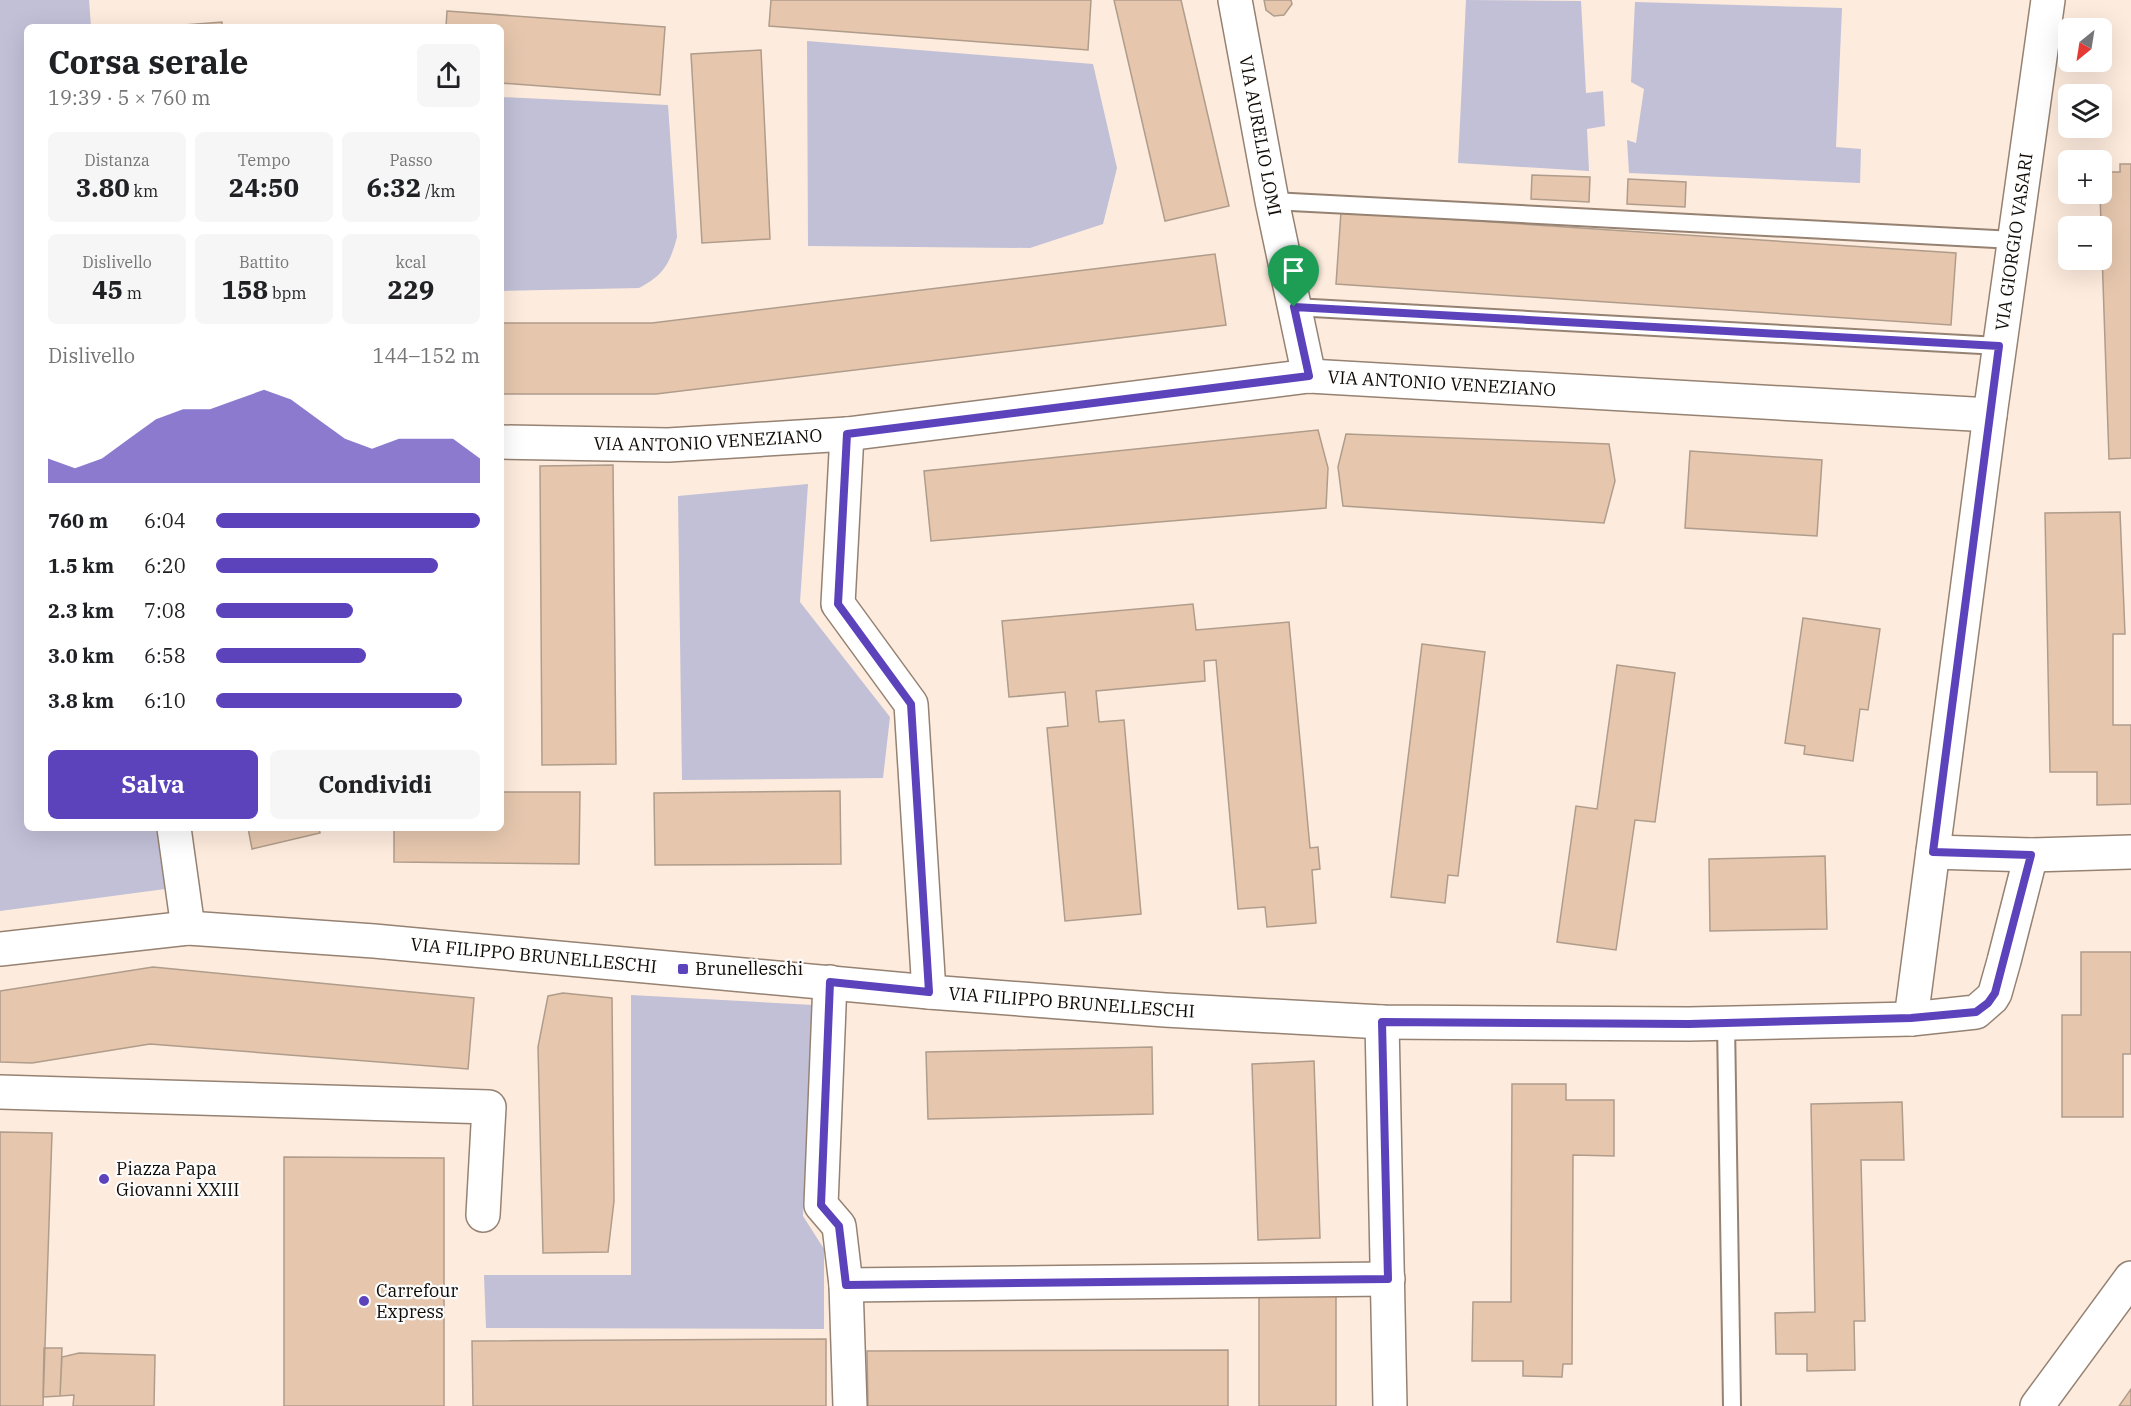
<!DOCTYPE html>
<html lang="it">
<head>
<meta charset="utf-8">
<style>
	body { margin:0; font-family:"IBM Plex Serif",serif; background:#f6f6f6; color:#202124; height:100vh; display:flex; flex-direction:column; font-size:22px; white-space:nowrap }
	* { box-sizing:border-box; margin:0 }
	p { font-size:20px; color:#757577 }
	.icon { flex:none; width:33px; height:33px; fill:none; stroke:currentColor; stroke-width:2; stroke-linecap:round; stroke-linejoin:round }
	.map { position:relative; flex:1; overflow:hidden }
	.details { position:absolute; left:24px; top:24px; width:480px; height:807px; display:flex; flex-direction:column; background:#fff; border-radius:9px; box-shadow:0 6px 24px #0002 }
	.details>* { flex:none }
	.needle { width:39px; rotate:210deg }
	.buttons { position:absolute; left:2058px; top:18px; display:grid; gap:12px }
	.buttons a { display:grid; place-items:center; width:54px; height:54px; border-radius:9px; background:#fff; box-shadow:0 6px 24px #0002; font-size:30px }
	.pin { position:absolute; display:grid; place-items:center; width:51px; height:51px; color:#fff; margin:-62px -26px; border-radius:50% 50% 50% 0; rotate:-45deg; box-shadow:0 0 6px #0007 }
	.pin .icon { rotate:45deg }
	.round { display:grid; place-items:center; flex:none; width:63px; height:63px; border-radius:9px; background:#f6f6f6 }
	.headline { display:flex; align-items:center; justify-content:space-between; height:102px; padding:0 24px }
	h1 { font-size:33px; font-weight:700; line-height:45px }
	.stats { display:grid; grid-template-columns:repeat(3,1fr); gap:9px; height:102px; padding:6px 24px }
	.stats div { display:grid; align-content:center; border-radius:9px; background:#f6f6f6; text-align:center }
	.stats b { font-size:26px; font-weight:700 }
	.stats small { font-size:16px; font-weight:400 }
	.stats p { font-size:16px }
	.chart { height:168px; padding:12px 24px }
	.chart p { display:flex; justify-content:space-between }
	.chart svg { width:100%; height:108px; margin-top:6px; fill:#5c43bc; opacity:.7 }
	.cta { display:flex; gap:12px; margin-top:auto; padding:12px 24px }
	.cta a { flex:1; height:69px; border-radius:9px; background:#5c43bc; color:#fff; font-size:24px; font-weight:700; line-height:69px; text-align:center }
	.cta a+a { background:#f6f6f6; color:#202124 }
	ul { padding:0 24px; list-style:none; font-size:20px }
	li { display:grid; grid-template-columns:96px 72px 1fr; align-items:center; height:45px }
	li i { height:15px; border-radius:8px; background:#5c43bc }
	.map>svg:first-child { display:block }
	.green { fill:#c1c0d7 }
	.building { fill:#e6c7ae; stroke:#b09c8b; stroke-width:1.5 }
	.lines { fill:none; stroke-linecap:round; stroke-linejoin:round }
	.lane-casing { stroke:#968272; stroke-width:20 }
	.street-casing { stroke:#968272; stroke-width:36 }
	.lane { stroke:#fff; stroke-width:16 }
	.street { stroke:#fff; stroke-width:33 }
	.route-casing { stroke:#fff; stroke-width:12 }
	.route { stroke:#5c43bc; stroke-width:8 }
	.poi-dot { fill:#5c43bc; stroke:#fcfcfc; stroke-width:2 }
	.labels { text-anchor:middle; stroke-width:4.5; stroke-linejoin:round; paint-order:stroke }
	.street-label { font-size:18px; fill:#100a05; stroke:#fcfcfc }
	.poi-label { font-size:18px; fill:#100a05; stroke:#fcfcfc; text-anchor:start }
</style>
</head>
<body>
<div class="map">
<svg width="2131" height="1406" viewBox="0 0 2131 1406">
	<rect width="100%" height="100%" fill="#fdebdd"/>
	<path class="green" d="M0,0H89L91,27H27V828H156L165,889L0,911Z
		M1466,0L1581,1L1586,93L1603,91L1605,126L1587,129L1589,171L1458,163Z
		M1635,2L1842,8L1836,147L1861,149L1860,183L1629,173L1627,140L1636,143L1644,89L1631,82Z
		M807,41L1093,64L1117,168L1103,224L1030,248L808,246Z
		M501,97L668,105L677,237C670,263 664,275 639,288L501,291Z
		M808,484L800,602L890,717L883,778L682,780L678,496Z
		M631,995L813,1005L803,1216L824,1249V1329L486,1328L484,1275H631Z"/>
	<path class="building" d="M771,0H1091L1088,50L769,26Z
		M1114,0H1181L1229,206L1165,221Z
		M1264,0H1291L1292,4L1284,15L1274,16L1266,10Z
		M447,11L665,27L660,95L501,83V27H446Z
		M222,22V27H157Z
		M761,50L770,239L702,243L691,54Z
		M2120,164H2131V458L2109,459L2100,194H2102V172H2120Z
		M1532,175L1590,177L1589,202L1531,199Z
		M1628,179L1686,182L1685,207L1627,204Z
		M1341,212L1956,253L1951,325L1336,284Z
		M1215,254L1226,325L656,394H501V323H652Z
		M1318,430L1328,468L1326,508L931,541L924,471Z
		M1346,434L1609,444L1615,481L1604,523L1343,506L1338,467Z
		M1690,451L1822,460L1817,536L1685,528Z
		M613,465L616,764L542,765L540,466Z
		M2120,512L2125,634H2113V725H2131V804L2097,805V772H2050L2045,513Z
		M1193,604L1196,630L1289,622L1310,848L1318,847L1320,869L1312,870L1316,923L1267,927L1265,907L1238,909L1216,660L1204,661L1205,681L1096,691L1099,722L1124,720L1141,914L1065,921L1047,728L1068,726L1065,692L1009,697L1002,621Z
		M1803,618L1880,629L1868,710L1860,709L1853,761L1804,754L1805,746L1785,743Z
		M1422,644L1485,652L1458,876L1448,875L1445,903L1391,897Z
		M1617,665L1675,673L1655,822L1635,820L1616,950L1557,942L1576,806L1597,809Z
		M840,791L841,864L655,865L654,793Z
		M501,792H580L579,864L394,862V828H501Z
		M248,828H319L320,833L252,849Z
		M1825,856L1827,929L1710,931L1709,859Z
		M2081,952H2131V1054H2123V1117H2062V1015H2081Z
		M153,967L474,998L468,1069L150,1044L32,1063L0,1062V991Z
		M563,993L612,998L614,1201L608,1252L543,1253L538,1047L548,996Z
		M1152,1047L1153,1114L928,1119L926,1052Z
		M1314,1061L1320,1238L1258,1240L1252,1064Z
		M1512,1084H1566V1100H1614V1156L1573,1155L1572,1364H1563L1562,1377L1523,1376V1361H1472L1473,1302H1511Z
		M1902,1102L1904,1160H1861L1865,1321H1854L1855,1370L1807,1371V1354H1776L1775,1313L1815,1312L1811,1104Z
		M0,1132L52,1133L43,1406H0Z
		M284,1157L444,1158V1406H284Z
		M1259,1288H1336V1406H1259Z
		M826,1339V1406H473L472,1341Z
		M44,1348H62L60,1396L43,1397Z
		M1228,1350V1406H868L867,1351Z
		M79,1353L155,1355L154,1406H73L74,1395L60,1396L62,1357Z
		M2131,1389V1406H2119Z"/>
	<g class="lines">
		<g class="lane-casing">
			<path id="lane" d="M1272,201L2014,240
				M1294,307L1999,346
				M1726,1023L1732,1406"/>
		</g>
		<g class="street-casing">
			<g id="street">
				<path id="s1" d="M1235,0L1272,201L1309,376"/>
				<path d="M847,434L838,604L911,704L929,992"/>
				<path id="s2" d="M501,442L668,445L847,434L1309,376L1990,415"/>
				<path d="M174,828L188,928"/>
				<path d="M1933,852L2031,855L2131,852"/>
				<path id="s3" d="M0,949L188,928L374,941L929,992L1165,1010L1382,1022L1689,1024L1911,1019L1976,1012L1992,998L1995,993L2004,961L2031,855"/>
				<path d="M830,982L821,1205L839,1226L846,1285L850,1406"/>
				<path id="s4" d="M1911,1019L1990,415L2048,0"/>
				<path d="M1382,1022L1390,1406"/>
				<path d="M0,1092L489,1107L483,1215"/>
				<path d="M846,1285L1388,1279"/>
				<path d="M2037,1406L2131,1278"/>
			</g>
		</g>
		<use href="#lane" class="lane"/>
		<use href="#street" class="street"/>
	</g>
	<g class="lines">
		<g class="route-casing">
			<path id="route" d="M1294,307L1999,346L1933,852L2031,855L1995,993L1988,1003L1976,1012L1911,1018L1689,1024L1382,1022L1388,1279L846,1285L839,1226L821,1205L830,982L929,992L911,704L838,604L847,434L1309,376Z"/>
		</g>
		<use href="#route" class="route"/>
	</g>
	<g class="poi-dot">
		<rect x="677" y="963" width="12" height="12" rx="3"/>
		<circle cx="104" cy="1179" r="6"/>
		<circle cx="364" cy="1301" r="6"/>
	</g>
	<g class="labels">
		<g class="street-label">
			<text dy="6" stroke="none"><textPath href="#s1" startOffset="138">VIA AURELIO LOMI</textPath></text>
			<text dy="6" stroke="none"><textPath href="#s4" startOffset="784">VIA GIORGIO VASARI</textPath></text>
			<text dy="6" stroke="none"><textPath href="#s2" startOffset="945">VIA ANTONIO VENEZIANO</textPath></text>
			<text dy="6" stroke="none"><textPath href="#s2" startOffset="207">VIA ANTONIO VENEZIANO</textPath></text>
			<text dy="6" stroke="none"><textPath href="#s3" startOffset="536">VIA FILIPPO BRUNELLESCHI</textPath></text>
			<text dy="6" stroke="none"><textPath href="#s3" startOffset="1076">VIA FILIPPO BRUNELLESCHI</textPath></text>
		</g>
		<g class="poi-label">
			<text x="695" y="975">Brunelleschi</text>
			<text x="116" y="1175">Piazza Papa<tspan x="116" dy="21">Giovanni XXIII</tspan></text>
			<text x="376" y="1297">Carrefour<tspan x="376" dy="21">Express</tspan></text>
		</g>
	</g>
</svg>
<div class="buttons">
<a><svg class="needle" viewBox="-14 -14 28 28"><path d="M0-13l5 13h-10z" fill="#e53935"/><path d="M0 13l5-13h-10z" fill="#757577"/></svg></a>
<a><svg class="icon" aria-label="layers" viewBox="0 0 24 24"><path d="M12 4l9 5-9 5-9-5zM3 14l9 5 9-5"/></svg></a>
<a>+</a>
<a>−</a>
</div>
<div class="pin" style="left:1294px;top:307px;background:#1e9e55"><svg class="icon" aria-label="arrive" viewBox="0 0 24 24"><path d="M6 21V4h12l-3 4 3 4H6"/></svg></div>
<section class="details">
<div class="headline"><div><h1>Corsa serale</h1><p>19:39 · 5 × 760 m</p></div><a class="round"><svg class="icon" aria-label="share" viewBox="0 0 24 24"><path d="M12 15V3M7 8l5-5 5 5M5 13v7h14v-7"/></svg></a></div>
<div class="stats">
<div><p>Distanza</p><b>3.80<small> km</small></b></div>
<div><p>Tempo</p><b>24:50</b></div>
<div><p>Passo</p><b>6:32<small> /km</small></b></div>
</div>
<div class="stats">
<div><p>Dislivello</p><b>45<small> m</small></b></div>
<div><p>Battito</p><b>158<small> bpm</small></b></div>
<div><p>kcal</p><b>229</b></div>
</div>
<div class="chart"><p><span>Dislivello</span>144–152 m</p>
<svg viewBox="0 0 160 44" preserveAspectRatio="none"><path d="M0 44V34L10 38L20 34L30 26L40 18L50 14L60 14L70 10L80 6L90 10L100 18L110 26L120 30L130 26L140 26L150 26L160 34V44z"/></svg>
</div>
<ul>
<li><b>760 m</b>6:04<i style="width:100%"></i></li>
<li><b>1.5 km</b>6:20<i style="width:84%"></i></li>
<li><b>2.3 km</b>7:08<i style="width:52%"></i></li>
<li><b>3.0 km</b>6:58<i style="width:57%"></i></li>
<li><b>3.8 km</b>6:10<i style="width:93%"></i></li>
</ul>
<div class="cta"><a>Salva</a><a>Condividi</a></div>
</section>
</div>
</body>
</html>
